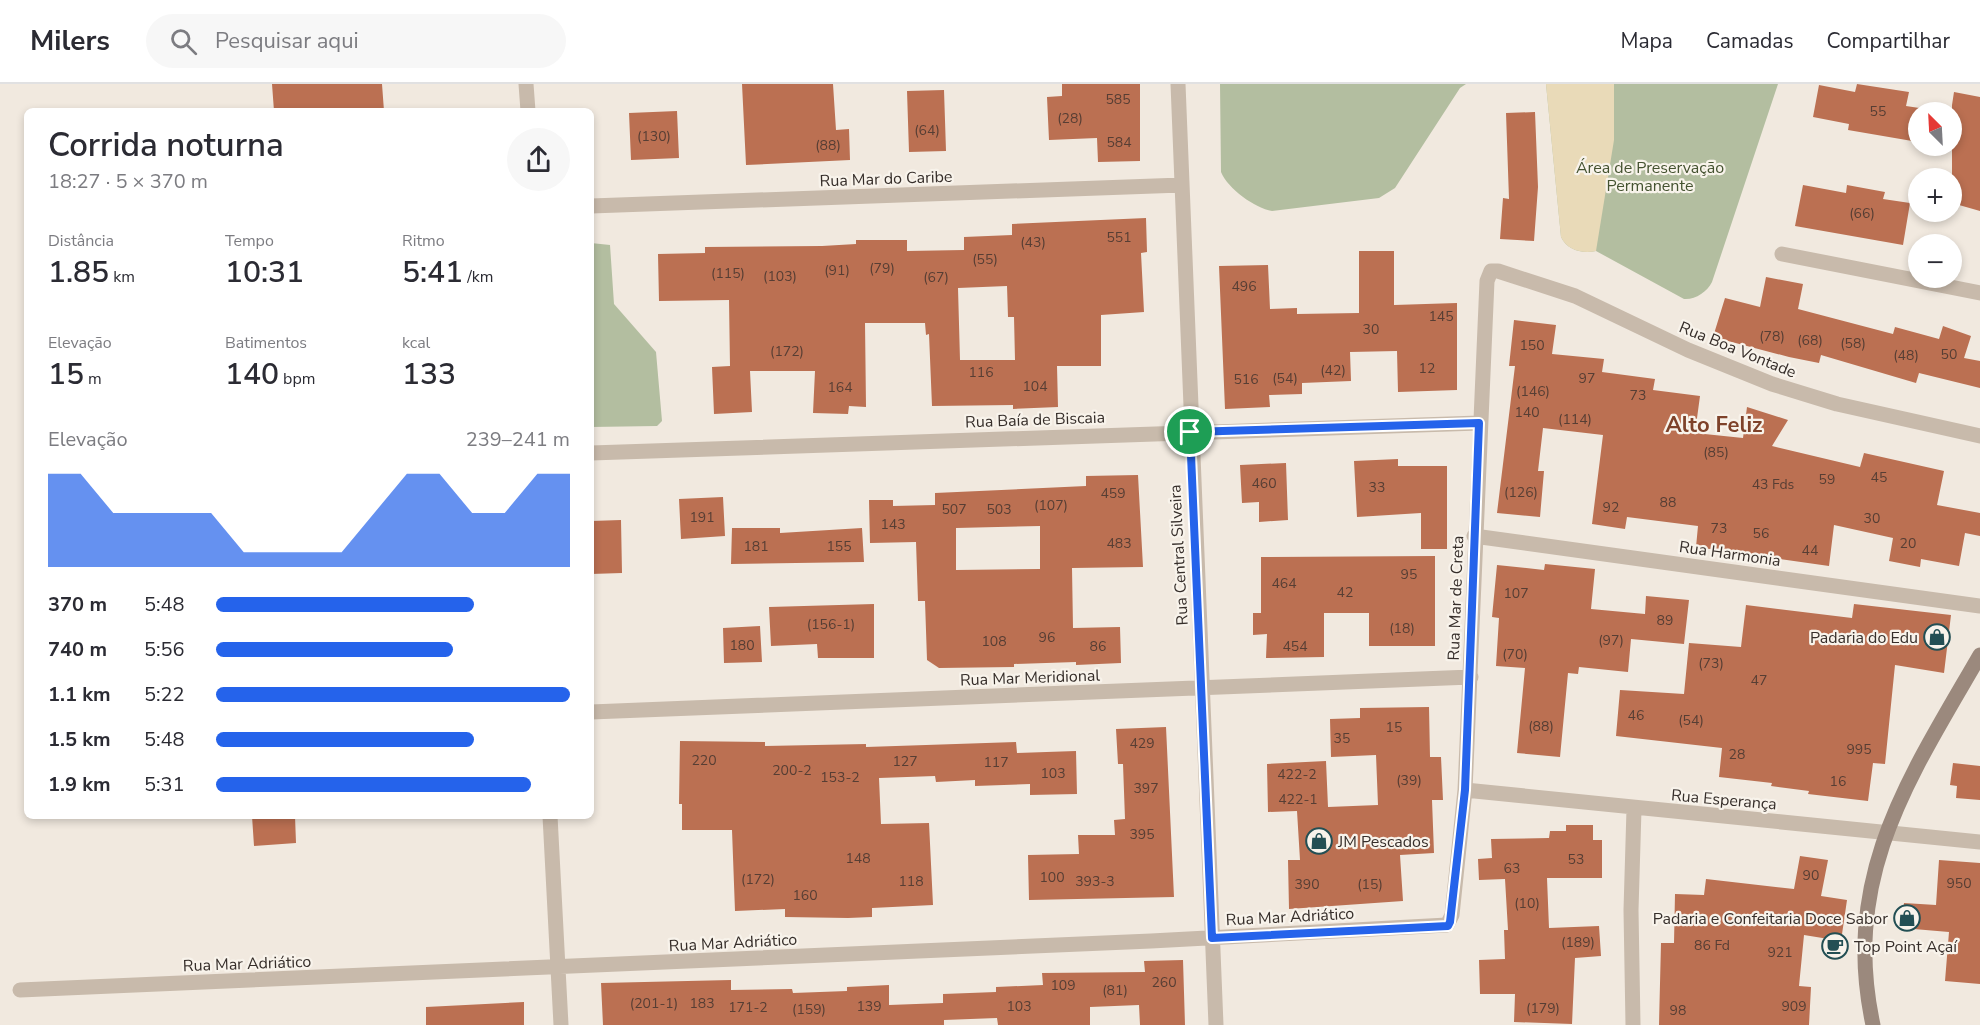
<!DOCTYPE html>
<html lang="pt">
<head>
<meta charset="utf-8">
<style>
	body { margin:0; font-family:"Nunito Sans",sans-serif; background:#f7f7f7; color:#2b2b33; height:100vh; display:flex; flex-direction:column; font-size:22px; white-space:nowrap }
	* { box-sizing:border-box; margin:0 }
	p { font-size:20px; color:#7c7c81 }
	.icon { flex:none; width:33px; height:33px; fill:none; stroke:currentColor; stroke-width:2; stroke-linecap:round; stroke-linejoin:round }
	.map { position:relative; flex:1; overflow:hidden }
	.panel { position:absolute; left:24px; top:24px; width:570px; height:711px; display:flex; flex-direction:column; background:#fff; border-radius:9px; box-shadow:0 3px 9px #0003 }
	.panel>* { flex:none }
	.needle { width:39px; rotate:336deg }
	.fabs { position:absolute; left:1908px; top:18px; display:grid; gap:12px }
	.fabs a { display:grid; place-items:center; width:54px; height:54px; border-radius:50%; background:#fff; box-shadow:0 3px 9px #0003; font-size:30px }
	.pin { position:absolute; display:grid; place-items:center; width:51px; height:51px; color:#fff; margin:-26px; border:3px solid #fff; border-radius:50%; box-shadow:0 2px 6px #0007 }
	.round { display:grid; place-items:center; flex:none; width:63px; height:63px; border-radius:32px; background:#f7f7f7 }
	.head { display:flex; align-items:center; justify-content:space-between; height:102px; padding:0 24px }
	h1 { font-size:33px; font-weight:600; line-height:45px }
	.stats { display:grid; grid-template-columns:repeat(3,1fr); gap:9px; height:102px; padding:6px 24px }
	.stats div { display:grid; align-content:center }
	.stats b { font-size:30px; font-weight:600 }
	.stats small { font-size:16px; font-weight:400 }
	.stats p { font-size:16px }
	.chart { height:168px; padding:12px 24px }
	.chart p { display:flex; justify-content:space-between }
	.chart svg { width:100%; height:108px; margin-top:6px; fill:#2563eb; opacity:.7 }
	ul { padding:0 24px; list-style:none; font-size:20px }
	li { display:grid; grid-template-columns:96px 72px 1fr; align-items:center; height:45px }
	li i { height:15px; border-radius:8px; background:#2563eb }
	header { display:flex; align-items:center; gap:36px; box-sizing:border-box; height:84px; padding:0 30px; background:#fff; border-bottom:2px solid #e1e1e2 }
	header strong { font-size:28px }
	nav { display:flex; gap:33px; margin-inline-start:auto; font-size:21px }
	.search { width:420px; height:54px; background:#f7f7f7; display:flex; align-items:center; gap:15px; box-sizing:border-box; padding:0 21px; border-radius:33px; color:#7c7c81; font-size:22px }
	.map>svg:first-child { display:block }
	.green { fill:#b3bea0 }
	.sand { fill:#e9dab8 }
	.building { fill:#bb7052; fill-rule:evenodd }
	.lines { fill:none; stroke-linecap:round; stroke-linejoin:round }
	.street { stroke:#c8baab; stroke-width:15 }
	.secondary { stroke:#9b897d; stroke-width:15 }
	.route-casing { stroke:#fff; stroke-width:12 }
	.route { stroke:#2563eb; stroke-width:8 }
	.labels { text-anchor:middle; stroke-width:4.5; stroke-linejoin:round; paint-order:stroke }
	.number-label { font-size:14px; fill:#573e34 }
	.park-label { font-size:16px; fill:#445230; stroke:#f8f3eb }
	.street-label { font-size:16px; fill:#362e2a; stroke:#f8f3eb }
	.poi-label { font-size:16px; fill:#362e2a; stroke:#f8f3eb; text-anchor:end }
	.district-label { font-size:22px; font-weight:bold; fill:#7e422a; stroke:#f8f3eb }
</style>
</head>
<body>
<header>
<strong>Milers</strong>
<div class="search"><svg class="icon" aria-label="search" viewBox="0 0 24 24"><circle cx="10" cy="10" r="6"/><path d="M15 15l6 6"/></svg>Pesquisar aqui</div>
<nav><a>Mapa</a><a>Camadas</a><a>Compartilhar</a></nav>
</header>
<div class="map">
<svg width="1980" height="941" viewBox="0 0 1980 941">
	<rect width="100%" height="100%" fill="#f1e9df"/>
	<path class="green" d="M1220,0H1466L1460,4L1395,104L1379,114L1272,127C1255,124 1228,105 1221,88Z
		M1546,0H1778L1712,198C1707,208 1695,216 1684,215L1596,167C1582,170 1567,166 1561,153Z
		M591,159L610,161L614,220L656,268L662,337L657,342L591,343Z"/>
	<path class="sand" d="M1546,0H1614V56L1596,167C1582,170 1567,166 1561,153Z"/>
	<path class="building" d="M272,0H382L384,27H274Z
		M742,0H833L836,46L849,45L850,76L746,81Z
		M1062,0H1140V77L1098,78L1097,54L1049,56L1047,13L1062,12Z
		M1857,0L1909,8L1906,22L1926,25L1925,28H1918V58L1848,46L1849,40L1813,33L1819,1L1855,8Z
		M944,6L946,67L909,68L907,7Z
		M1954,8L1980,13V127L1952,119V21Z
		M677,27L679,74L631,76L629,29Z
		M1535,28L1538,103L1534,157L1500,155L1503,114L1509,115L1506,29Z
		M1803,101L1846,109L1847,101L1885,108L1883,115L1910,119L1903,161L1795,142Z
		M1146,134L1147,168L1141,169L1144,228L1101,231V282H1057L1058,323L1013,325V321L932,322L929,250L926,251L925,239H865L866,323L849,322L848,330L813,329L815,287H750L752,328L714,330L712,283L730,282L729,216L659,217L658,170L705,169V163L822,162L856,160V156H907V167L964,166V153L1012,151V140ZM1007,202L1008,233H1014L1015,276H960L958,204Z
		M1359,167H1394V221L1457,219V306L1398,308L1397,267L1350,268L1351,297L1302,299V310L1269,311L1270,323L1225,325L1219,182L1268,181L1270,225L1297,224V230L1359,229Z
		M1766,193L1803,200L1798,225L1893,250L1895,243L1939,255L1943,242L1971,252L1964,274L1980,277V304L1919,289L1916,299L1821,271L1819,279L1789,273L1713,253L1725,214L1760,223Z
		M1514,236L1556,241L1552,270L1604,275L1602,288L1655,295L1653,306L1700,312L1695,349L1743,354L1747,323L1788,336L1772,362L1860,383L1864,369L1944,387L1937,421L1980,429V452L1965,449L1959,482L1921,475L1920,483L1889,477L1893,454L1834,441L1829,482L1696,463L1698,442L1627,433L1625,445L1592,440L1603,351L1543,344L1538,387H1544L1540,433L1497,429L1515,282H1509Z
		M1398,375V382H1447V465H1421V429L1357,433L1354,377Z
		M1286,379L1288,436L1259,438V418L1242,419L1240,381Z
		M1138,391L1143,483L1072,484L1073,544L1120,543L1121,579L1076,581V578L1014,580V583L939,584L927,576L925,517H918L916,458L870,459L869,416H893V422L935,421V409L1086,402V392ZM1040,442V485L956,486V444Z
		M723,413L725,452L681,455L679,415Z
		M621,436L622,489L591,490V437Z
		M732,444H780V449L862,444L864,478L731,480Z
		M1435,472V562H1369V529H1324V573L1266,574L1267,550L1253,551V529H1261V473Z
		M1545,480L1595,485L1591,525L1645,530L1646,512L1689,516L1684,560L1631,555L1628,588L1579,583L1578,590L1568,589L1560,673L1517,669L1525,584L1496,582L1499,534L1492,533L1497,481L1544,486Z
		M874,520V574H818L817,560L771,562L769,523Z
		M1854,520L1951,531L1944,589L1895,581L1885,680L1873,679L1868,717L1808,710L1809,707L1771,702L1772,699L1719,693L1722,664L1616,652L1620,606L1684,610L1689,559L1741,563L1746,521L1852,534Z
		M760,542L762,578L724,579L723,544Z
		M1429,623L1430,673H1441L1443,716H1432L1434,769L1400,771L1403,817L1289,825L1288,776H1300L1297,727L1268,728L1267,680L1326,677L1328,723L1378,721L1376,671L1331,673L1330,635L1360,634V624Z
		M1166,643L1174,813L1029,816L1028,771L1079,770L1078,751H1115L1114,736L1125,735L1123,680H1118L1116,645Z
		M680,657L765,658V662L866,660V663L1016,658L1017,669L1076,667L1077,710L1030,711V700L975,702V696L936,698L935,692L879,694L881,740L929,739L933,821L872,824V833L848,834L785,833V825L735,827L732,746H682V720H679Z
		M1953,679L1980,682V716L1956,714L1957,702L1950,701Z
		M252,732H295L296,759L254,762Z
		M1566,741H1593V756H1602V794H1547L1549,844L1599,842L1601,872L1575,874L1572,940L1514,938L1515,910H1480L1479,876L1505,875L1504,846H1508L1505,795L1479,796L1478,775L1492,774L1491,755L1549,754L1550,747H1566Z
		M1800,772L1828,776L1821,812L1847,816L1841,857L1804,851L1799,902L1811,903L1809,941H1659L1661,859H1674L1675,810L1704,811L1706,795L1794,805Z
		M1939,776L1980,779V900L1945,897L1949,848L1902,844L1904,819L1936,821Z
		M1183,876L1185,941H1140L1139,921L1090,923V941H998L997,934L944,936V941H603L601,899L731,896V906L792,905L793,909L847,907V903L889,901V921L943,919V910L996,908V903L1043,901L1042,889L1145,888L1144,877Z
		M524,918V941H426V923Z"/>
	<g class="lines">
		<path class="street" d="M526,0L528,27
			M1178,0L1216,941
			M591,122L1182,101
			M1782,170L1980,209
			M591,369L1479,339
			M1474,452L1980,522
			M591,628L1471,593
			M1465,706L1980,758
			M550,732L561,941
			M20,906L1151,857L1447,841L1452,831L1465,706L1487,197L1491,187H1498L1575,212L1688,266L1772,300L1837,320L1980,352
			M1633,941L1631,826L1634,725"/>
		<path class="secondary" d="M1873,941C1841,792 1909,694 1980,571"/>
	</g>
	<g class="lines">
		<g class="route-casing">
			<path id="route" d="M1479,339L1465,706L1450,838L1448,842L1212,854L1190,348Z"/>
		</g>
		<use href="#route" class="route"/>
	</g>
	<defs>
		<g id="shop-ring" transform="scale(1.35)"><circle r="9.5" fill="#f8f3eb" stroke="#234f54" stroke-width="1.5"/><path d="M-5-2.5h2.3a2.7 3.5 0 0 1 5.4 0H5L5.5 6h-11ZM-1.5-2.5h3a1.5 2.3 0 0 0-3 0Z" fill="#234f54"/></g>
		<g id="cafe-ring" transform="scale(1.35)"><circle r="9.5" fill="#f8f3eb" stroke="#234f54" stroke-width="1.5"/><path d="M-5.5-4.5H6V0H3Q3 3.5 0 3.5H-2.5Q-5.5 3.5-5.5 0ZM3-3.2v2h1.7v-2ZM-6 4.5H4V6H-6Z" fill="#234f54"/></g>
	</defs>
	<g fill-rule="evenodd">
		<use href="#shop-ring" x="1937" y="553"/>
		<use href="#shop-ring" x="1319" y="757"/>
		<use href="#shop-ring" x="1907" y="834"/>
		<use href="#cafe-ring" x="1835" y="862"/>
	</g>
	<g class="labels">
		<g class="number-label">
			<text x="1118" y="20">585</text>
			<text x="1878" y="32">55</text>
			<text x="1070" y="39">(28)</text>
			<text x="927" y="51">(64)</text>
			<text x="654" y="57">(130)</text>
			<text x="1119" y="63">584</text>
			<text x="828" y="66">(88)</text>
			<text x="1862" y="134">(66)</text>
			<text x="1119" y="158">551</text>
			<text x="1033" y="163">(43)</text>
			<text x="985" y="180">(55)</text>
			<text x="882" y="189">(79)</text>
			<text x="837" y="191">(91)</text>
			<text x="728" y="194">(115)</text>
			<text x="780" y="197">(103)</text>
			<text x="936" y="198">(67)</text>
			<text x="1244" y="207">496</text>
			<text x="1441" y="237">145</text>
			<text x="1371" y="250">30</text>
			<text x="1772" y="257">(78)</text>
			<text x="1810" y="261">(68)</text>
			<text x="1853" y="264">(58)</text>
			<text x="1532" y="266">150</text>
			<text x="787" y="272">(172)</text>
			<text x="1949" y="275">50</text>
			<text x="1906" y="276">(48)</text>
			<text x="1427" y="289">12</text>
			<text x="1333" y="291">(42)</text>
			<text x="981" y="293">116</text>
			<text x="1285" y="299">(54)</text>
			<text x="1587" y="299">97</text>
			<text x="1246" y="300">516</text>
			<text x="1035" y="307">104</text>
			<text x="840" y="308">164</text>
			<text x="1533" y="312">(146)</text>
			<text x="1638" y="316">73</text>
			<text x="1527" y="333">140</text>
			<text x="1575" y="340">(114)</text>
			<text x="1716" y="373">(85)</text>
			<text x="1879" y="398">45</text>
			<text x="1827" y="400">59</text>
			<text x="1264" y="404">460</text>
			<text x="1773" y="405">43 Fds</text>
			<text x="1377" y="408">33</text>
			<text x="1521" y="413">(126)</text>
			<text x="1113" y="414">459</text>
			<text x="1668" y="423">88</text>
			<text x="1051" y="426">(107)</text>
			<text x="1611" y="428">92</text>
			<text x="954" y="430">507</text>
			<text x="999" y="430">503</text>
			<text x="702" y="438">191</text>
			<text x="1872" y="439">30</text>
			<text x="893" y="445">143</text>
			<text x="1719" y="449">73</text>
			<text x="1761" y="454">56</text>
			<text x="1119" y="464">483</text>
			<text x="1908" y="464">20</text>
			<text x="756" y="467">181</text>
			<text x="839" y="467">155</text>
			<text x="1810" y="471">44</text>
			<text x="1409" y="495">95</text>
			<text x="1284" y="504">464</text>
			<text x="1345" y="513">42</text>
			<text x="1516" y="514">107</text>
			<text x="1665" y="541">89</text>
			<text x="831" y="545">(156-1)</text>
			<text x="1402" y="549">(18)</text>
			<text x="1047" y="558">96</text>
			<text x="1611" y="561">(97)</text>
			<text x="994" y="562">108</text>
			<text x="742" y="566">180</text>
			<text x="1098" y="567">86</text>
			<text x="1295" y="567">454</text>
			<text x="1515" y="575">(70)</text>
			<text x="1711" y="584">(73)</text>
			<text x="1759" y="601">47</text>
			<text x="1636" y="636">46</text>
			<text x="1691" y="641">(54)</text>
			<text x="1541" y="647">(88)</text>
			<text x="1394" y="648">15</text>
			<text x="1342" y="659">35</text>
			<text x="1142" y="664">429</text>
			<text x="1859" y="670">995</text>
			<text x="1737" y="675">28</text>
			<text x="704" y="681">220</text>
			<text x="905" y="682">127</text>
			<text x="996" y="683">117</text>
			<text x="792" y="691">200-2</text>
			<text x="1053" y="694">103</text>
			<text x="1297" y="695">422-2</text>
			<text x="840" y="698">153-2</text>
			<text x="1409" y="701">(39)</text>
			<text x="1838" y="702">16</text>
			<text x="1146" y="709">397</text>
			<text x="1298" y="720">422-1</text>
			<text x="1142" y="755">395</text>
			<text x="858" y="779">148</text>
			<text x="1576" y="780">53</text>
			<text x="1512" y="789">63</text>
			<text x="1811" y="796">90</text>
			<text x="1052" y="798">100</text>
			<text x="758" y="800">(172)</text>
			<text x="911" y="802">118</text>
			<text x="1095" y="802">393-3</text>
			<text x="1959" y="804">950</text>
			<text x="1307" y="805">390</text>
			<text x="1370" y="805">(15)</text>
			<text x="805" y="816">160</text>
			<text x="1527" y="824">(10)</text>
			<text x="1578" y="863">(189)</text>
			<text x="1712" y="866">86 Fd</text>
			<text x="1780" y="873">921</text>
			<text x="1164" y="903">260</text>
			<text x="1063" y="906">109</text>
			<text x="1115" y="911">(81)</text>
			<text x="654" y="924">(201-1)</text>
			<text x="702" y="924">183</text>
			<text x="869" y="927">139</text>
			<text x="1019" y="927">103</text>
			<text x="1794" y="927">909</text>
			<text x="748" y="928">171-2</text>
			<text x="1543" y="929">(179)</text>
			<text x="809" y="930">(159)</text>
			<text x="1678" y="931">98</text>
		</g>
		<g class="park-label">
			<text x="1650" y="89">Área de Preservação<tspan x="1650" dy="18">Permanente</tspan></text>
		</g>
		<g class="street-label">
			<text transform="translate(886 94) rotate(-2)" y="6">Rua Mar do Caribe</text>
			<text transform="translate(1738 265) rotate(22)" y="6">Rua Boa Vontade</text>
			<text transform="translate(1035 335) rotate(-2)" y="6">Rua Baía de Biscaia</text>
			<text transform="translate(1730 469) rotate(8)" y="6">Rua Harmonia</text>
			<text transform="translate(1178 471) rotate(-93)" y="6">Rua Central Silveira</text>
			<text transform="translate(1455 514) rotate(-88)" y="6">Rua Mar de Creta</text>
			<text transform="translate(1030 593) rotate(-2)" y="6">Rua Mar Meridional</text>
			<text transform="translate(1724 715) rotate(5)" y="6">Rua Esperança</text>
			<text transform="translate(1290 832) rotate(-3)" y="6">Rua Mar Adriático</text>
			<text transform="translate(733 858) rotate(-3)" y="6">Rua Mar Adriático</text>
			<text transform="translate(247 879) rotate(-2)" y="6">Rua Mar Adriático</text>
		</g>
		<g class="poi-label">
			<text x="1918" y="559">Padaria do Edu</text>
			<text x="1338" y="763" text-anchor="start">JM Pescados</text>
			<text x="1888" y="840">Padaria e Confeitaria Doce Sabor</text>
			<text x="1854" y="868" text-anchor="start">Top Point Açaí</text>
		</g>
		<g class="district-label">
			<text x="1714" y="348">Alto Feliz</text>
		</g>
	</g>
</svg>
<div class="fabs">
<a><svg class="needle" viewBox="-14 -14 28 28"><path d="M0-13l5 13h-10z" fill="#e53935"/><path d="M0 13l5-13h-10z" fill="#7c7c81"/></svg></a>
<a>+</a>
<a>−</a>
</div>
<div class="pin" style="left:1190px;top:348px;background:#1e9e55"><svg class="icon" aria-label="arrive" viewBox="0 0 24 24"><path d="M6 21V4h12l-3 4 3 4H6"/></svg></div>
<section class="panel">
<div class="head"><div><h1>Corrida noturna</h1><p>18:27 · 5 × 370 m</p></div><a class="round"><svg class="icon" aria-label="share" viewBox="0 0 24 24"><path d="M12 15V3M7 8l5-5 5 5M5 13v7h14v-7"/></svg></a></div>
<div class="stats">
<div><p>Distância</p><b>1.85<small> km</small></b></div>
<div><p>Tempo</p><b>10:31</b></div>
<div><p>Ritmo</p><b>5:41<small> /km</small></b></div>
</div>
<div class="stats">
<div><p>Elevação</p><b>15<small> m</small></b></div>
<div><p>Batimentos</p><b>140<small> bpm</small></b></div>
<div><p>kcal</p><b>133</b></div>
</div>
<div class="chart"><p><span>Elevação</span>239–241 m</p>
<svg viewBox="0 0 160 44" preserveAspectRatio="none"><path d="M0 44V6L10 6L20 22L30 22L40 22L50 22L60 38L70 38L80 38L90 38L100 22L110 6L120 6L130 22L140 22L150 6L160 6V44z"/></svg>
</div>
<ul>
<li><b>370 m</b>5:48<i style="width:73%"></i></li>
<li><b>740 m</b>5:56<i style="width:67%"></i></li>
<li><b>1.1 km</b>5:22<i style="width:100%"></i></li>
<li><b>1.5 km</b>5:48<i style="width:73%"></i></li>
<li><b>1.9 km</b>5:31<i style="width:89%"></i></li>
</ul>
</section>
</div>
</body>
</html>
